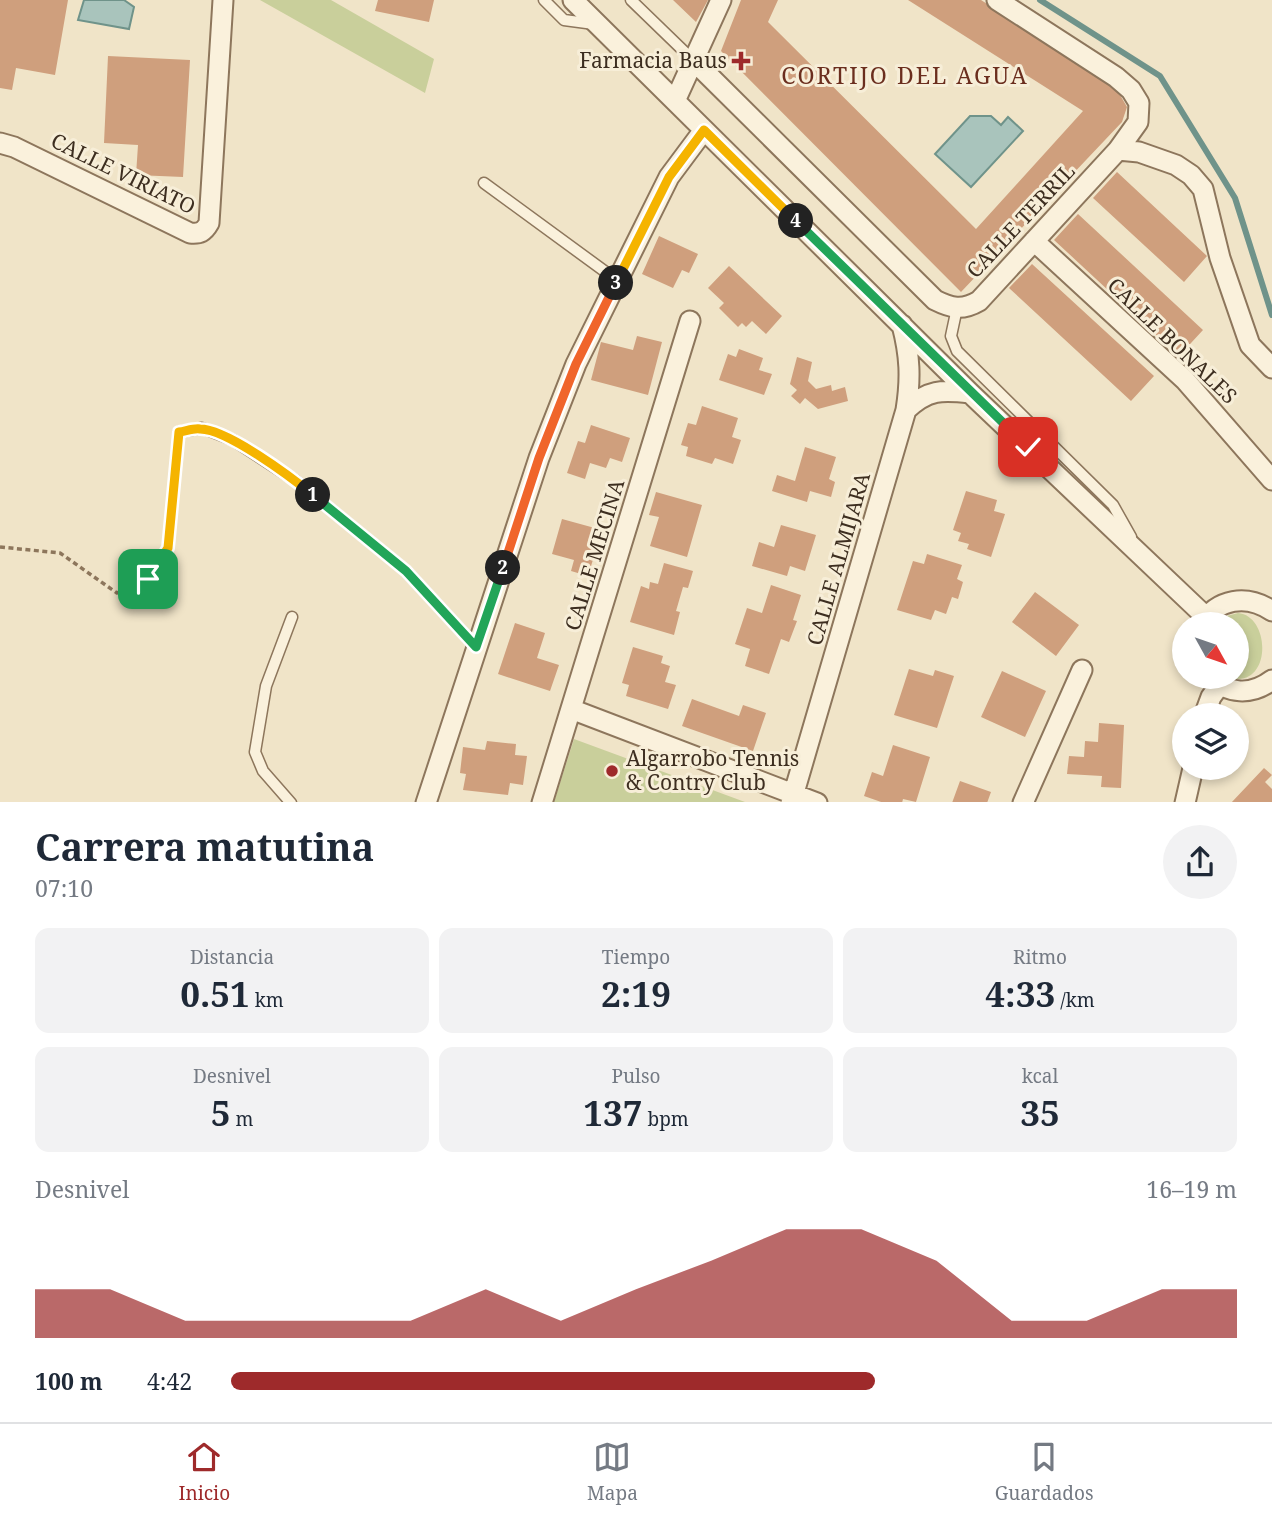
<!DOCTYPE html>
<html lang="es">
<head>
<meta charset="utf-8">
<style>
	body { margin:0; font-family:"Noto Serif",serif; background:#f2f2f3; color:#1f2937; height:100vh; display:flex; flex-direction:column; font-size:26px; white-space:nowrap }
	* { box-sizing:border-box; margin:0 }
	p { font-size:23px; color:#747a83 }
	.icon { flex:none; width:38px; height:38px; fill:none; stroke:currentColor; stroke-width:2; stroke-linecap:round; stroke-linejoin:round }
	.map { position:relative; height:802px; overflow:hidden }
	.drawer { display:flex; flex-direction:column; background:#fff; flex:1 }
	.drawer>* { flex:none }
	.needle { width:46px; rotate:130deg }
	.buttons { position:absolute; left:1172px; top:612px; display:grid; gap:14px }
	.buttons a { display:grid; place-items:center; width:77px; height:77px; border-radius:50%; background:#fff; box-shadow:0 4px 10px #0003; font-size:35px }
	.pin { position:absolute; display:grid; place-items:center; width:60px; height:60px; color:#fff; margin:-30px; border-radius:14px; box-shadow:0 4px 10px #0006 }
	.km { position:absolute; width:35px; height:35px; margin:-18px; border-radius:50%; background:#222; color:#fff; font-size:19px; line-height:35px; text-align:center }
	.round { display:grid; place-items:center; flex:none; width:74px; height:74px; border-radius:37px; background:#f2f2f3 }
	.summary { display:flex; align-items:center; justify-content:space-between; height:119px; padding:0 35px }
	h1 { font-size:38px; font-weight:700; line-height:52px }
	.metrics { display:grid; grid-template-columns:repeat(3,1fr); gap:10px; height:119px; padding:7px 35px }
	.metrics div { display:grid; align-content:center; border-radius:14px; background:#f2f2f3; text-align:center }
	.metrics b { font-size:35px; font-weight:700 }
	.metrics small { font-size:19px; font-weight:400 }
	.metrics p { font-size:19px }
	.chart { height:196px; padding:14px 35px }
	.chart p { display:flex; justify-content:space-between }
	.chart svg { width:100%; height:126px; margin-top:7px; fill:#9e2a2b; opacity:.7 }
	ul { padding:0 35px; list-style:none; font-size:23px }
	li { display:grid; grid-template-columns:112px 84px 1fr; align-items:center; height:52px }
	li i { height:18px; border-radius:9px; background:#9e2a2b }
	.dock { display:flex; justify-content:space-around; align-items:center; height:98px; border-top:2px solid #e0e1e3; background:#fff; font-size:19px; color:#747a83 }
	.dock a { display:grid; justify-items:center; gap:4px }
	.dock .selected { color:#9e2a2b }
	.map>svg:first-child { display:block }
	.green { fill:#c9cf9b }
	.water { fill:#a9c4bc; stroke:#6f938a; stroke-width:2 }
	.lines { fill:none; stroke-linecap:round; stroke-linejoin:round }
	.stream { stroke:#6f938a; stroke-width:6 }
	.building { fill:#cf9f7d }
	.service-casing { stroke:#8d765c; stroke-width:13 }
	.minor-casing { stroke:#8d765c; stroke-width:23 }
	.path { stroke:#8d765c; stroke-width:3.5; stroke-dasharray:5 3.5; stroke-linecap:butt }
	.service { stroke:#faf1dc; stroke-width:10 }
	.minor { stroke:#faf1dc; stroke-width:19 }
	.split-1-casing { stroke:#fff; stroke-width:14 }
	.split-2-casing { stroke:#fff; stroke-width:14 }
	.split-3-casing { stroke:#fff; stroke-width:14 }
	.split-4-casing { stroke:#fff; stroke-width:14 }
	.split-5-casing { stroke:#fff; stroke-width:14 }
	.split-1 { stroke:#f5b400; stroke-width:9 }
	.split-2 { stroke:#22a559; stroke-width:9 }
	.split-3 { stroke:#f0652b; stroke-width:9 }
	.split-4 { stroke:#f5b400; stroke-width:9 }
	.split-5 { stroke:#22a559; stroke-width:9 }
	.poi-dot { fill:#9e2a2b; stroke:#f7eed8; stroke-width:2.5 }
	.labels { text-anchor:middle; stroke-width:6; stroke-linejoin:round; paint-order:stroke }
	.poi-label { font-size:21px; fill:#3d2e20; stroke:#f7eed8; text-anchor:end }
	.street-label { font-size:21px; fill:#3d2e20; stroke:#f7eed8 }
	.neighbourhood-label { font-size:23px; letter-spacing:2px; fill:#6b2e1e; stroke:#f7eed8 }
</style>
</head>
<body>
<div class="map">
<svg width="1272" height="803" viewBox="0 0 1272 803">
	<rect width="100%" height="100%" fill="#f0e4c8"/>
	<path class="green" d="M260,0H331L434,59L425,93Z
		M1238,613C1272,616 1272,692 1227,677H1237V625H1216L1227,616Z
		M574,739L745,802H554Z"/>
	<path class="water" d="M84,0H124L134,7L129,29L78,20Z
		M970,116H991L1001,125L1008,117L1023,131L971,187L935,154Z"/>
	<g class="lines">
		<path class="stream" d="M1040,0L1160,76L1235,198L1272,315"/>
	</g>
	<path class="building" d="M0,0H68L55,75L16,68L12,90L0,88Z
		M378,0H434L429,22L375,11Z
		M673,0H708L696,22Z
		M741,0H778L768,22L976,229L1083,111L908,0H981L1116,88L1127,107L1122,122L961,292L721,51Z
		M108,56L190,60L183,177L136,175L138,145L104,143Z
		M1117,172L1207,256L1184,282L1093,198Z
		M1078,214L1203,330L1179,356L1054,240Z
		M659,236L698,254L689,273L682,270L673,288L642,274Z
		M1032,264L1154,376L1131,401L1009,288Z
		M729,266L782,316L766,334L752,321L746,327L742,323L738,327L719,308L724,303L708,288Z
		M637,336L662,342L648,395L591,380L601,342L633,350Z
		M739,349L763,358L759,370L772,374L764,395L719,380L728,354L736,357Z
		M797,357L812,362L808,381L816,389L831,385L832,391L845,387L848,401L818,409L805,398L800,404L791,396L797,390L790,384Z
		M702,406L738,418L732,437L741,440L733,464L715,458L712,464L686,456L688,447L681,445L688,423L696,425Z
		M591,425L630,438L622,462L610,458L606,468L590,463L585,479L567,473L578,441L585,443Z
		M805,447L836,457L829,479L835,482L831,497L810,491L807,502L772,491L777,475L795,481Z
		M966,491L997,500L994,511L1005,514L991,557L967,549L969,544L958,541L961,533L953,530Z
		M656,492L702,505L687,557L650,546L659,517L649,515Z
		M562,519L602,530L588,576L571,571L574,560L552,554Z
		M781,525L816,535L805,571L790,566L787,576L752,566L759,542L774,547Z
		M927,554L962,565L957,579L963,582L958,599L952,597L946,614L935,610L931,620L897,610L913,561L924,564Z
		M664,563L693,571L688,588L683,587L676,611L680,612L674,635L630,622L641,586L649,589L650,582L658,584Z
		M771,585L801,595L793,620L797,621L789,642L781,639L769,674L745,666L750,649L735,644L747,608L762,613Z
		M1035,592L1079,625L1056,656L1012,622Z
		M515,623L545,633L537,658L559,665L550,691L498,674Z
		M633,647L663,656L661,663L670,666L665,682L676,685L668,709L626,696L629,685L622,683Z
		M909,669L933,676L935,670L954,676L937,728L894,715Z
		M1002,671L1046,691L1025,737L981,717Z
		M692,699L739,716L743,705L766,713L753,751L682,726Z
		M1099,723L1124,725L1121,788L1101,787L1102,776L1067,774L1069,756L1084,757L1085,741L1098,742Z
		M487,741L516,744L515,755L527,756L523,785L510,783L508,795L463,790L466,774L460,773L463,747L485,750Z
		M893,745L930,757L916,802L903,799L902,803H884L864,796L872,772L883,776Z
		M1264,768L1272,775L1265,782L1272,789V803H1231Z
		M960,781L991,792L987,803H952Z"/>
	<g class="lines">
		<g class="service-casing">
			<path id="service" d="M544,0L564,20L594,24
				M631,0L694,61
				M484,183L618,281
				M957,308L951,336L957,351L1113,505L1131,537
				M179,432L202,428L233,440L296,481L406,571L476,647
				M291,803L263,771L255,752L266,686L292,617"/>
		</g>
		<g class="minor-casing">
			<path id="minor" d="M573,0L970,393L1206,617
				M694,61L935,300C951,308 962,311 979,301L1118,150L1138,122L1139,103L1131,90L1116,77L997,0
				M675,101L721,0
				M0,143L14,147L190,233C200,234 204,232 209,223L223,0
				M1118,150L1139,152L1176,165L1191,175L1203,189L1220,258L1250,345L1272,368
				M1034,241L1185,380L1272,480
				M906,410C928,389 942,390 970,393
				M1201,625C1217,598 1247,594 1272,611
				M1209,677C1228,694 1251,696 1272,680
				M571,709L817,803
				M1204,716L1211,697L1219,686
				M426,803L539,458L576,364L669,177L704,130
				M542,803L690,321
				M791,803L906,410C911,378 910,356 902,325
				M1023,803L1082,670
				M1185,803L1193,768"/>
		</g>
		<path class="path" d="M0,547L60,553L117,593L148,579L168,548L177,445"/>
		<use href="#service" class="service"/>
		<use href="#minor" class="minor"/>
	</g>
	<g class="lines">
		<g class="split-1-casing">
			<path id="split-1" d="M148,579L168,548L179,432C186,431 194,428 200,429C227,429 291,477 313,495"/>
		</g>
		<g class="split-2-casing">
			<path id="split-2" d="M313,495L406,571L476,647L503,568"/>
		</g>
		<g class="split-3-casing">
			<path id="split-3" d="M503,568L539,458L576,364L616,283"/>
		</g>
		<g class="split-4-casing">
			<path id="split-4" d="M616,283L669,177L704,130L796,221"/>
		</g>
		<g class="split-5-casing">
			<path id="split-5" d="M796,221L1028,447"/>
		</g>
		<use href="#split-1" class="split-1"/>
		<use href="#split-2" class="split-2"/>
		<use href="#split-3" class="split-3"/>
		<use href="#split-4" class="split-4"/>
		<use href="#split-5" class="split-5"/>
	</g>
	<g class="poi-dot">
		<path d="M737.5 50.5h7v7h7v7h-7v7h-7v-7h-7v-7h7z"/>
		<circle cx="612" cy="771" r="7"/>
	</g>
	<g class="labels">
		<g class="poi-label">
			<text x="727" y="68">Farmacia Baus</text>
			<text x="626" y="766" text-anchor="start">Algarrobo Tennis<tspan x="626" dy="24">&amp; Contry Club</tspan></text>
		</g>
		<g class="street-label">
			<text transform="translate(123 174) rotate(26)" y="7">CALLE VIRIATO</text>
			<text transform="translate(1021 221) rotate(-47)" y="7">CALLE TERRIL</text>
			<text transform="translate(1172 341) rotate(44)" y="7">CALLE BONALES</text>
			<text transform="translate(595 555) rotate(-73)" y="7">CALLE MECINA</text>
			<text transform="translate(839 559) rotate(-74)" y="7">CALLE ALMIJARA</text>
		</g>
		<g class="neighbourhood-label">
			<text x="905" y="84">CORTIJO DEL AGUA</text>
		</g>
	</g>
</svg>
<div class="buttons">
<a><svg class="needle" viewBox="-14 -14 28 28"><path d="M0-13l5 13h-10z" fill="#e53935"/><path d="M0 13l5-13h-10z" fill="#747a83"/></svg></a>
<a><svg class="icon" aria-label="layers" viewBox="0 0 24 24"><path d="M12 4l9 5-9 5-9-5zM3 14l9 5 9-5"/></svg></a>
</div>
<div class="pin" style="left:148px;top:579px;background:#1e9e55"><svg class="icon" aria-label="arrive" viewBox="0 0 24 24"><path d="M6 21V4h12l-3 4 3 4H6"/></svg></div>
<div class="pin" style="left:1028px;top:447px;background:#d93025"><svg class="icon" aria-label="check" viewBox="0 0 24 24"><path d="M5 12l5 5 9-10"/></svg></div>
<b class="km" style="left:313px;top:495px">1</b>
<b class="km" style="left:503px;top:568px">2</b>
<b class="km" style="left:616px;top:283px">3</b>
<b class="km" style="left:796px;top:221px">4</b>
</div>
<section class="drawer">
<div class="summary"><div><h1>Carrera matutina</h1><p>07:10</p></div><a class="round"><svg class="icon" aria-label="share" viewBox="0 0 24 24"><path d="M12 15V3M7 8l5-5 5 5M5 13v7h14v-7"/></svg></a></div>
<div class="metrics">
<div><p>Distancia</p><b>0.51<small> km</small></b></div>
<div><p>Tiempo</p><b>2:19</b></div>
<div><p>Ritmo</p><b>4:33<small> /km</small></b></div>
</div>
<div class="metrics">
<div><p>Desnivel</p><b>5<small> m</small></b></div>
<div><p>Pulso</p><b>137<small> bpm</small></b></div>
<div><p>kcal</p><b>35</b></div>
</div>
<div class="chart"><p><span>Desnivel</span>16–19 m</p>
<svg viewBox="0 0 160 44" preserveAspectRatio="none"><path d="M0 44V27L10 27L20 38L30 38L40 38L50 38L60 27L70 38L80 27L90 17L100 6L110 6L120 17L130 38L140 38L150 27L160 27V44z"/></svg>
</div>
<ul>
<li><b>100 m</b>4:42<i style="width:64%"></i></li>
</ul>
</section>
<nav class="dock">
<a class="selected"><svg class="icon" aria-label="home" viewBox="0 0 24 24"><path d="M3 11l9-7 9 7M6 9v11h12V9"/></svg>Inicio</a>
<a><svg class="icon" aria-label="map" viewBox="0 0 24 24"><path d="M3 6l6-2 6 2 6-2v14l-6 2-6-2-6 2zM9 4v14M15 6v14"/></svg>Mapa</a>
<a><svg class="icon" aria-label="saved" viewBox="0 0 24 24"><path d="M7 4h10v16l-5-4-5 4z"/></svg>Guardados</a>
</nav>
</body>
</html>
